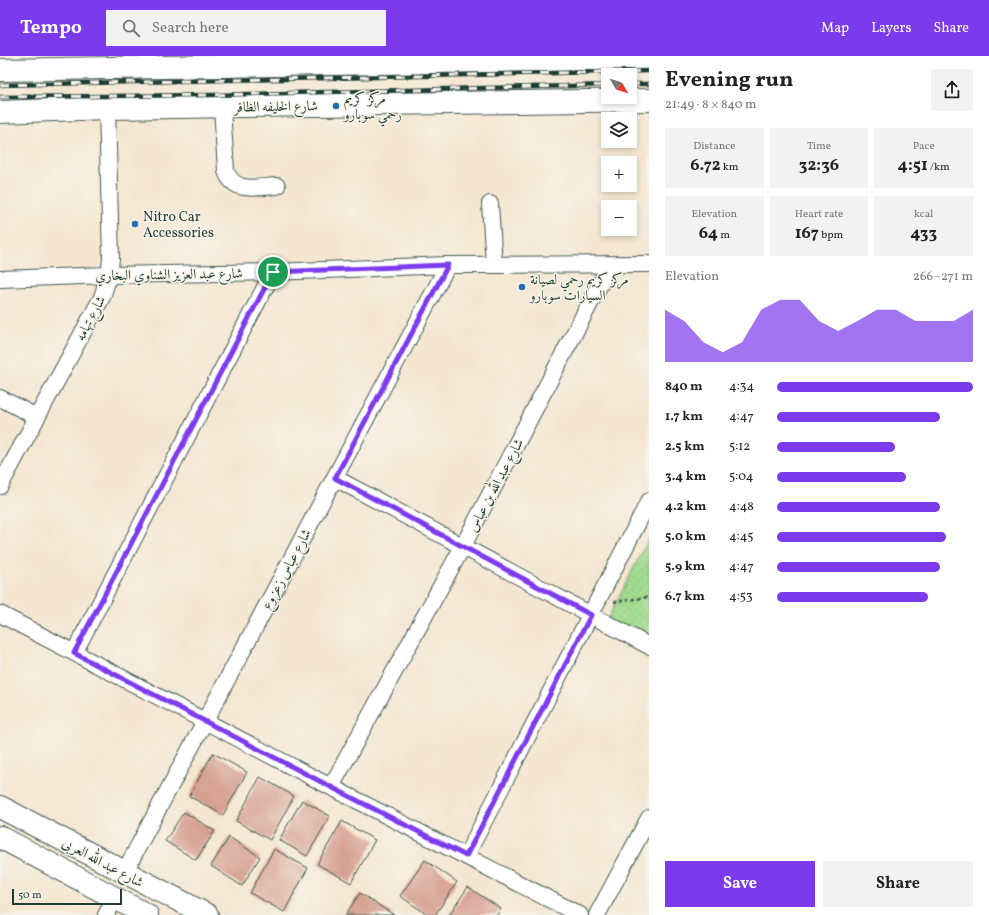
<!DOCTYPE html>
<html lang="en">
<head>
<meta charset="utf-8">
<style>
	body { margin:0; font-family:Vollkorn,Amiri,serif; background:#f2f2f2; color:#222; height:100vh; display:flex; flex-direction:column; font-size:15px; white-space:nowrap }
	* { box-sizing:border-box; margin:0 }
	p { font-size:13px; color:#767676 }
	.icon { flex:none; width:22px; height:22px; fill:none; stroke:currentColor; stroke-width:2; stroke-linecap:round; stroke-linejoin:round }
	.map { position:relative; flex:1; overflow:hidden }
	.details { display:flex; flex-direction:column; background:#fff; width:340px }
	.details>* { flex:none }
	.needle { width:26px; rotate:129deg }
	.fabs { position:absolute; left:601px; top:12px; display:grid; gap:8px }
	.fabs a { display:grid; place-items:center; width:36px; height:36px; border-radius:0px; background:#fff; box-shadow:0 2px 6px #0003; font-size:20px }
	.scale { position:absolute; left:12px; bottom:10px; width:110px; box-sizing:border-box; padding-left:4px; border:2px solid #1f3d34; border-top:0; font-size:11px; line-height:14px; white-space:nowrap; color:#1f3d34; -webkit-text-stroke:3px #f7f3e8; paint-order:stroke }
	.pin { position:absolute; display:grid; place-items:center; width:34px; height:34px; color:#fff; margin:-17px; border:2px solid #fff; border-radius:50%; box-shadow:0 1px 4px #0007 }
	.round { display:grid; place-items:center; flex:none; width:42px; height:42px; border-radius:0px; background:#f2f2f2 }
	.overview { display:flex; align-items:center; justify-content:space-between; height:68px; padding:0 16px }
	h1 { font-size:22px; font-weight:700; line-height:30px }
	.stats { display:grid; grid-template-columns:repeat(3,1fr); gap:6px; height:68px; padding:4px 16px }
	.stats div { display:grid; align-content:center; border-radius:0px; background:#f2f2f2; text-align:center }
	.stats b { font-size:17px; font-weight:700 }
	.stats small { font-size:11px; font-weight:400 }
	.stats p { font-size:11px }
	.chart { height:112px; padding:8px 16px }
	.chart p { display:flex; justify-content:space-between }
	.chart svg { width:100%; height:72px; margin-top:4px; fill:#7c3aed; opacity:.7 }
	.action { display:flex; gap:8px; margin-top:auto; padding:8px 16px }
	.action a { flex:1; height:46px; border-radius:0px; background:#7c3aed; color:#fff; font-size:16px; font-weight:700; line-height:46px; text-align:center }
	.action a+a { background:#f2f2f2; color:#222 }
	ul { padding:0 16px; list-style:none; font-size:13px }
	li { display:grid; grid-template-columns:64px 48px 1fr; align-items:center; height:30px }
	li i { height:10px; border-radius:5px; background:#7c3aed }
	header { display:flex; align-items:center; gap:24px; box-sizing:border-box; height:56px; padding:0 20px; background:#7c3aed; color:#fff }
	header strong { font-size:19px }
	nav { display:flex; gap:22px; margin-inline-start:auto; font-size:14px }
	.search { width:280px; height:36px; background:#f2f2f2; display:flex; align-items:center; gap:10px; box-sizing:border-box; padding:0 14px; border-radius:0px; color:#767676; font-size:15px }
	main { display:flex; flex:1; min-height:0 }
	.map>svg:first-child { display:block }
	.park { fill:url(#park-dots); stroke:#608c62 }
	.building { fill:#d59f8f }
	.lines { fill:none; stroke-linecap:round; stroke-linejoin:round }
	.street-casing { stroke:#3f564c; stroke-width:18 }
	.secondary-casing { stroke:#3f564c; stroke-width:24 }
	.path { stroke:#3f564c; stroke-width:2.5; stroke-dasharray:3 3; stroke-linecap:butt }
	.street { stroke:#fff; stroke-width:16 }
	.secondary { stroke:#fff; stroke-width:22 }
	.rail-casing { stroke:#1f3d34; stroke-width:4.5 }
	.rail { stroke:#f7f3e8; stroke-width:3; stroke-dasharray:9; stroke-linecap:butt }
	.route-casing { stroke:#fff; stroke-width:8 }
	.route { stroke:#7c3aed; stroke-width:5 }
	.poi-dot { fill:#1f6fb2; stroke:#f7f3e8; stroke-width:1.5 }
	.labels { text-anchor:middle; stroke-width:3; stroke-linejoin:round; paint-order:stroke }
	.poi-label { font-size:14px; fill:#1f3d34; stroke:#f7f3e8; text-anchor:start }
	.street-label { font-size:14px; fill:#1f3d34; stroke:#f7f3e8 }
</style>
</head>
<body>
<header>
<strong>Tempo</strong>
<div class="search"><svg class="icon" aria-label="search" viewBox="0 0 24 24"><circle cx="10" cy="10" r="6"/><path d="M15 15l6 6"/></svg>Search here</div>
<nav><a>Map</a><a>Layers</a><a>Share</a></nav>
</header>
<main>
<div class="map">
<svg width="649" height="859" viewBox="0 0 649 859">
	<defs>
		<pattern id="park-dots" width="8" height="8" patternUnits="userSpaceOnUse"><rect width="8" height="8" fill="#a0db8f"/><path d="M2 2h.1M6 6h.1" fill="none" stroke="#89bd7c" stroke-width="1.8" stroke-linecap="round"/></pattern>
	</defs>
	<rect width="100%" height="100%" fill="#f7f3e8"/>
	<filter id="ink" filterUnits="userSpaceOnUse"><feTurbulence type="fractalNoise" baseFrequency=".025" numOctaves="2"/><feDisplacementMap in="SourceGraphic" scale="8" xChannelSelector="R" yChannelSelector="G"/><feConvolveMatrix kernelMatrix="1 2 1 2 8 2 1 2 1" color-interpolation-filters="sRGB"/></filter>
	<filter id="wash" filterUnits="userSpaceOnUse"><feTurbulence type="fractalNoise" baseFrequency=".012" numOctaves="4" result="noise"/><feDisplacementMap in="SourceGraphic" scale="16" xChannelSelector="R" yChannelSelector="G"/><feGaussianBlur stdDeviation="0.9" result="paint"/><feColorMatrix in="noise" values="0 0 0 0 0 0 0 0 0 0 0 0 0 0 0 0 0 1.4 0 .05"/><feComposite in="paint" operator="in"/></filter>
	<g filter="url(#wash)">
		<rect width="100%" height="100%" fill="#f4e6d1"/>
		<path class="park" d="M649,482V595L603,572Z"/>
		<g id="blocks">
			<path class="building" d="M213,697L247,716L223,759L189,740Z
				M260,721L294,740L270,784L236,765Z
				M302,744L330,760L307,800L279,784Z
				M184,756L215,775L196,804L165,785Z
				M342,765L375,784L351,827L317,808Z
				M229,781L260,801L242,830L211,810Z
				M274,793L308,812L284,856L250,837Z
				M425,804L457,826L435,859H428L400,840Z
				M468,831L501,853L497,859H449Z
				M360,837L394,859H345Z"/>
		</g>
	</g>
	<g filter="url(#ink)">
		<use href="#blocks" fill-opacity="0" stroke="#3f564c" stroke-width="1"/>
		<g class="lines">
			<g class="street-casing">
				<path id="street" d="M222,51L226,115C234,138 257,131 277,130
					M490,148L494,209
					M0,223L109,219L273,216L448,209L649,208
					M0,342L37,361
					M335,422L649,590
					M0,430L102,241L109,219L111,203L107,52
					M0,558L331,731L580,859
					M74,597L273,216
					M331,731L463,490L610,209
					M466,800L649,445
					M124,817L448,209
					M106,859L115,842
					M597,859L649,762"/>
			</g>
			<g class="secondary-casing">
				<path id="secondary" d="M0,14L649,2
					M0,56L107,52L649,44
					M0,751L207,859
					M0,781L147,859"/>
			</g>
			<path class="path" d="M614,546L649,541"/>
			<use href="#street" class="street"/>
			<use href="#secondary" class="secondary"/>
			<g class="rail-casing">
				<path id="rail" d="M630,28H649
					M0,29L649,15
					M0,41L211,39L608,29"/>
			</g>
			<use href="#rail" class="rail"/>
		</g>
	</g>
	<g class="lines" filter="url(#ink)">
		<g class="route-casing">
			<path id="route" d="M448,209L335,422L591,559L466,800L331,731L74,597L273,216Z"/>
		</g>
		<use href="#route" class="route"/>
	</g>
	<g class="poi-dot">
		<circle cx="336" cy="50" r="4"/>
		<circle cx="135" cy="168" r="4"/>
		<circle cx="522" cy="231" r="4"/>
	</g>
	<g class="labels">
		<g class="poi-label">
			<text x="344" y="47">مركز كريم<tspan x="344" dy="16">رحمي سوبارو</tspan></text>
			<text x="143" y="165">Nitro Car<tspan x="143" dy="16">Accessories</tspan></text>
			<text x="530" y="228">مركز كريم رحمي لصيانة<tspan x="530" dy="16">السيارات سوبارو</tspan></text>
		</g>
		<g class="street-label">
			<text transform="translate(276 50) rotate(-1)" y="5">شارع الخليفه الظافر</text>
			<text transform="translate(169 218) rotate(-1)" y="5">شارع عبد العزيز الشناوي البخاري</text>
			<text transform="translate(90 262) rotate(-62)" y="5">شارع تهامه</text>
			<text transform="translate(495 429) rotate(-62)" y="5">شارع عبد الله بن عباس</text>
			<text transform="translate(286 513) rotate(-62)" y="5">شارع عباس زعزوع</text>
			<text transform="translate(103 806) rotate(28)" y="5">شارع عبد الله العربى</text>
		</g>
	</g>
</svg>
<div class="fabs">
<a><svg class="needle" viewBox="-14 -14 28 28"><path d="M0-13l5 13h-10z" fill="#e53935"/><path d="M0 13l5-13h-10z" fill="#767676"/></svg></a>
<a><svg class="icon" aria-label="layers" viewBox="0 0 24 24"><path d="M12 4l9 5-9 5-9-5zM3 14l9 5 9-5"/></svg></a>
<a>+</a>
<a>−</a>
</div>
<div class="scale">50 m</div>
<div class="pin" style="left:273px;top:216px;background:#1e9e55"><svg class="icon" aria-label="arrive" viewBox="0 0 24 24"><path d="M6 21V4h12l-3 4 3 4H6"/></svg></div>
</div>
<section class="details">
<div class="overview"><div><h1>Evening run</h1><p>21:49 · 8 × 840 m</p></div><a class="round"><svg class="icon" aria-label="share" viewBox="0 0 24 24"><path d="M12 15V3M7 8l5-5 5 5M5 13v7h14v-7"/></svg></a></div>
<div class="stats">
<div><p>Distance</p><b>6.72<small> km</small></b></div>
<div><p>Time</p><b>32:36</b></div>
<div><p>Pace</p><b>4:51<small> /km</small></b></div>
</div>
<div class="stats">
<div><p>Elevation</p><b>64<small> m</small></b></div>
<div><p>Heart rate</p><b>167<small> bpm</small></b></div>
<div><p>kcal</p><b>433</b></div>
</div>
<div class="chart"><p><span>Elevation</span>266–271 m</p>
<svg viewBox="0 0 160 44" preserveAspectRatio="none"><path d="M0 44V12L10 19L20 32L30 38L40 32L50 12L60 6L70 6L80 19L90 25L100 19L110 12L120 12L130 19L140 19L150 19L160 12V44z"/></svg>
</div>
<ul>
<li><b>840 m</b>4:34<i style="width:100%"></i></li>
<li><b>1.7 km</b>4:47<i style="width:83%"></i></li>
<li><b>2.5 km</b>5:12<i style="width:60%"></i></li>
<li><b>3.4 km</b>5:04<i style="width:66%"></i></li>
<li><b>4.2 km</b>4:48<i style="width:83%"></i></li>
<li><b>5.0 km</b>4:45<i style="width:86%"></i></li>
<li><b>5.9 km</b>4:47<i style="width:83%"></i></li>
<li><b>6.7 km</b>4:53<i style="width:77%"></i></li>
</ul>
<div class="action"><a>Save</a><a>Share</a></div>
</section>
</main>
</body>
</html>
